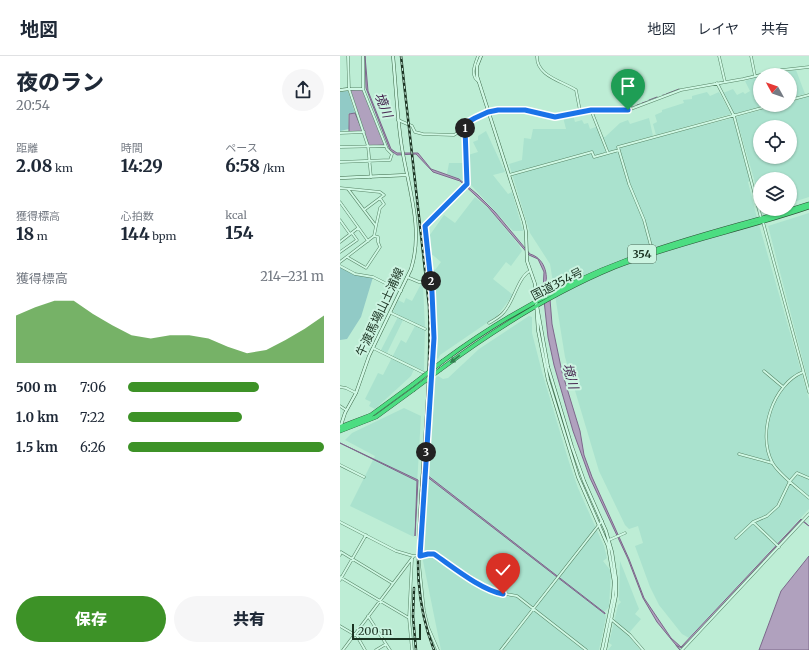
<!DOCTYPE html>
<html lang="ja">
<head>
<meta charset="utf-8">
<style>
	body { margin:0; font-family:Merriweather,"Noto Sans JP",serif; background:#f6f6f7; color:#1f2937; height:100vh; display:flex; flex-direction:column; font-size:15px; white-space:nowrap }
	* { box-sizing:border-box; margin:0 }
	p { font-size:13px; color:#747a83 }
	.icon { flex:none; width:22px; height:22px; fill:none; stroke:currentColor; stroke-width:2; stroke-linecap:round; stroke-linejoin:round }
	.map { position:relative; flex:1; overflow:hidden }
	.details { display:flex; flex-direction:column; background:#fff; width:340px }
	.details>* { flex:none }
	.needle { width:26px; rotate:310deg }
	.buttons { position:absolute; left:413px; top:12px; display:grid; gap:8px }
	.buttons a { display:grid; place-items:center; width:44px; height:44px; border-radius:50%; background:#fff; box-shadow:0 1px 3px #0004; font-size:20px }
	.scale { position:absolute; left:12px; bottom:10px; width:69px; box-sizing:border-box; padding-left:4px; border:2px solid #1b3322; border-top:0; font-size:11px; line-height:14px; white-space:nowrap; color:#1b3322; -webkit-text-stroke:3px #ccf4e1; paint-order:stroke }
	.pin { position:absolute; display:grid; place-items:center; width:34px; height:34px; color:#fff; margin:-41px -17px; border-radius:50% 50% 50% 0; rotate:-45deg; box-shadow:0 0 4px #0007 }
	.pin .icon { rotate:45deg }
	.km { position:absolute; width:20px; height:20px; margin:-10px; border-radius:50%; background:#222; color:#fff; font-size:11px; line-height:20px; text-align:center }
	.round { display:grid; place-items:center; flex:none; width:42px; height:42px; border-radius:21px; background:#f6f6f7 }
	.overview { display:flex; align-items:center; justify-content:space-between; height:68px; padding:0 16px }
	h1 { font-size:22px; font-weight:800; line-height:30px }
	.stats { display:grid; grid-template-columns:repeat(3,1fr); gap:6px; height:68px; padding:4px 16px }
	.stats div { display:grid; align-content:center }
	.stats b { font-size:17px; font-weight:800 }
	.stats small { font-size:11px; font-weight:400 }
	.stats p { font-size:11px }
	.chart { height:112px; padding:8px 16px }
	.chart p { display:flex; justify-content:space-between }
	.chart svg { width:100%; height:72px; margin-top:4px; fill:#3d9227; opacity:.7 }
	.primary-button { display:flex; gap:8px; margin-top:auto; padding:8px 16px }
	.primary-button a { flex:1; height:46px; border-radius:24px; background:#3d9227; color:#fff; font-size:16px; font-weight:800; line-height:46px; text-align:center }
	.primary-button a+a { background:#f6f6f7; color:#1f2937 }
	ul { padding:0 16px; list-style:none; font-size:13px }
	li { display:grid; grid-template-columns:64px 48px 1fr; align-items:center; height:30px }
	li i { height:10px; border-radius:5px; background:#3d9227 }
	header { display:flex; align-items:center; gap:24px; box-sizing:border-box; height:56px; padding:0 20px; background:#fff; border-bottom:1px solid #e0e1e3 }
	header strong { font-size:19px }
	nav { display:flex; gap:22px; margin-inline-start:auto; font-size:14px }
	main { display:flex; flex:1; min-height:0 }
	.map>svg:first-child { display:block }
	.farmland { fill:#aae2ce; fill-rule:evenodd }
	.green { fill:#91cac6 }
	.water { fill:#b0a1be; stroke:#7c688b }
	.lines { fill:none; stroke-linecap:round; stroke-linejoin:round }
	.stream { stroke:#7c688b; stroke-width:1 }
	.street-tunnel { stroke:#9dc8b1; stroke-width:2; stroke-dasharray:2 1; stroke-linecap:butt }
	.street-casing { stroke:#568466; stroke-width:3 }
	.secondary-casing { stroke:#3a6647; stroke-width:3.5 }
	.highway-casing { stroke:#2b5136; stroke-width:4.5 }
	.street { stroke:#cff8e4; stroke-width:2 }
	.secondary { stroke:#cff8e4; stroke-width:2.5 }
	.highway { stroke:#4cdd81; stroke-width:3.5 }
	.rail-casing { stroke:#1b3322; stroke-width:2.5 }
	.rail { stroke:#ccf4e1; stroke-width:1; stroke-dasharray:3; stroke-linecap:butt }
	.highway-bridge-casing { stroke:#2b5136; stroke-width:4.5; stroke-linecap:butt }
	.highway-bridge { stroke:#4cdd81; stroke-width:3.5 }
	.oneway { fill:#317f4d }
	.route-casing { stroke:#fff; stroke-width:8 }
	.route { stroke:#1a73e8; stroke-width:5 }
	.labels { text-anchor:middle; stroke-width:4; stroke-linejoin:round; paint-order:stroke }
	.shield { fill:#ccf4e1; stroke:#506d5b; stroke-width:1 }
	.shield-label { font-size:11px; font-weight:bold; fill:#1b3322 }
	.street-label { font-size:12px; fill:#1b3322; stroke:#ccf4e1 }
	.water-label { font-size:13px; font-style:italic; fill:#492a53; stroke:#ccf4e1 }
</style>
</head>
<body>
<header>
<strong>地図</strong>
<nav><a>地図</a><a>レイヤ</a><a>共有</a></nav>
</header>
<main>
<section class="details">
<div class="overview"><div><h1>夜のラン</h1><p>20:54</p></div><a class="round"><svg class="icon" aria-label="share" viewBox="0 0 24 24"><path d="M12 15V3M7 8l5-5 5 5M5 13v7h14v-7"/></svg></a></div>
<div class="stats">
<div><p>距離</p><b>2.08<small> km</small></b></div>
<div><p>時間</p><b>14:29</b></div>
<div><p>ペース</p><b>6:58<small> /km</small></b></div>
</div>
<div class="stats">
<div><p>獲得標高</p><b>18<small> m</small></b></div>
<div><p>心拍数</p><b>144<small> bpm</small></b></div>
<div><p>kcal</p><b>154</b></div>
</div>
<div class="chart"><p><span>獲得標高</span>214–231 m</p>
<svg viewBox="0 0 160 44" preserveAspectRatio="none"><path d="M0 44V15L10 10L20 6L30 6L40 14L50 21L60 27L70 29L80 27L90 27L100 29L110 34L120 38L130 36L140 30L150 23L160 15V44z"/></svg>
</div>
<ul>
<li><b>500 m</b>7:06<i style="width:67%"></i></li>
<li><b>1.0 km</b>7:22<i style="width:58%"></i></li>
<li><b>1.5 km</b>6:26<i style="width:100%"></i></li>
</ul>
<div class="primary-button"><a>保存</a><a>共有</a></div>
</section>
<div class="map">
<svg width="469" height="594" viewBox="0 0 469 594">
	<rect width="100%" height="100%" fill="#bdedd5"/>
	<path class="farmland" d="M456,14L465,38L450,42V19H424Z
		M420,20V49H426L394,58L383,37L393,33L397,39L403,36L405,38L410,35L405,25Z
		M367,36L370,40L379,36L391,58L316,79L313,68L317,66L315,59L322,56V54L344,47L343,44L352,43V40Z
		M469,40V141L450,147V123H420V144L396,61L438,49H450V46ZM420,71H450V101H420Z
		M233,59L235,66L242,64L244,68L248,67L250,73L256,71L261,80L265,81L280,67L288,64L290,68L309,62L313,80L293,85L294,87L393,62L410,125L408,126L416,158L469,343V453L349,582L342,578L319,549L310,531L295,490L303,487L298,470L289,473L285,469L259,415L225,301L210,208L190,177L169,108L182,104L184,82L191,83L193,73H226L223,61Z
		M146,75L165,116L153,119L168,138L172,136L183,175H173L130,128L128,99L138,96L133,86L138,84V80Z
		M109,107H126L127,121L122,124L107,118Z
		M135,141L150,154L179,189L182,195L171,210L166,206L153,223L173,239L157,260L100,299L98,303L93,299L92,222L89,210L95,214L101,206L88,195L87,183L104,159L115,167Z
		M469,157V328L428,170Z
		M81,228L83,230L85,271L84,315L75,311L71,320L35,353L29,350L31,346L25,343L38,317L43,319L61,284L66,287L76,268L64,262L47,297L41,294L59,259L53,256L58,244L64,247L66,242L72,245Z
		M189,260L192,261V277L202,316L229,406L238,432L264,490L267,502L263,505L271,515L269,551L264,556L266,561L259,594H101L81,495L91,325L98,320L103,323L108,322L139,293Z
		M64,352L81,360L74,481L10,450L35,400L5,384L12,377Z
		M280,505L299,553L295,558L301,563L288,578L300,594H268L272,589L269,587L278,549L281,546L279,544Z"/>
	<path class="green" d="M8,35L15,57L8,58L9,73L0,75V36Z
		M0,210L15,218L33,221L21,261L7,283L0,284Z"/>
	<path class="water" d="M25,0L28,35L51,93L57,97H78L91,113L119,123L138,139L155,156L190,198C204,202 209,218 205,231H209L212,268L222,316L240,375L244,399L252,421L289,503L304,542L331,582L341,591L461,463L469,470L461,464L351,583L341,592L336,589L340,594L317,566L303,542L288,503L250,422L233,375L214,309L208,281L203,235L204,216L198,203L189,199L183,192L148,151L120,125L93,116L76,98L57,99L50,94L26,32Z
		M23,33L45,89L29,90L9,34Z
		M15,57L23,76L9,77V58Z
		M0,387L78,424L75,480L77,425Z
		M87,419L265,557V558L86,420Z
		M469,500V594H419L441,535Z"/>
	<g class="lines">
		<path class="stream" d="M326,38L339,33
			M323,39H325
			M309,44L317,41
			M302,47L308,45
			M297,49L300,48
			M262,52L276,53
			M278,52L292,50"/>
		<path class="street-tunnel" d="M84,226L89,225"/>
		<g class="street-casing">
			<path id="street" d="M8,0L9,33L28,90L31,121
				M138,0C135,8 130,19 138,25
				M197,0C196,20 222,25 236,34L240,55
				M379,0L385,26
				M411,0L415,20
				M377,27L394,60L421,162
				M9,33H23
				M450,44L469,39
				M251,54L268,97
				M58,64L72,70L75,76L83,78L114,79L125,72
				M0,77L24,76
				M0,91L45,90
				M0,106L50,104L52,98L47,93L23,33V0
				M169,119L252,96L254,101L279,94
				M0,132L40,136L44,139L24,154
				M0,146L28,185
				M0,164L10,178
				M423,166L469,336
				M36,170L40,152L44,148L40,142
				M0,186L18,172
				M311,190L304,164L289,128L278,91L432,49
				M0,196L17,184L12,177
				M7,201L26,212L40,191L38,186V181L34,180
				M0,206L34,180L36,170L8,133
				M0,210L15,218L33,221L61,235
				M67,221L79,226H84
				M51,257L85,273
				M149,267C154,264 160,261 164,256C174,245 178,221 190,215
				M33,292L84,317
				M424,315L443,331
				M463,316C433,328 417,377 432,406C438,418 459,433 469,442
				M0,331L6,332L16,337
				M0,350L6,354
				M399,398L432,407
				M0,409L24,421
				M0,466L56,495L73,500L93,497L155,536L177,540L246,594
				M413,466L439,491
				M396,482L413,466L427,460L438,450L450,425L457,417L469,422
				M269,484L285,477
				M0,499L1,496L52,527
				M72,503L69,562L72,594
				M0,521L69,562
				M0,524L26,479
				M28,560L50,594
				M272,564L290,579L303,594
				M0,570L17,580L25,594
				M3,594L73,501
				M36,594L46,588
				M98,594L88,571L84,555L79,507L94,282L92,236L85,170L127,128L125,72L126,69L148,56L158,54H185L215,61L240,55L288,54L341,34L403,23L442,14L469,11
				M161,594L262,465
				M342,594L469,458"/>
		</g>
		<g class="secondary-casing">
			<path id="secondary" d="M141,0L137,10V20L184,166L186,176L187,205L195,228L198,274L208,324L238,421L268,490L274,526L273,541L262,594
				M0,34L9,33
				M0,122L67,119
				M197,250L208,311L232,391L244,425L266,475L272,496L276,523V539L265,594
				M0,372L5,357L16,337L29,300L71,213C84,173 68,131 62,92C57,61 56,31 53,0"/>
		</g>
		<g class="highway-casing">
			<path id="highway" d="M103,305C161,262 224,227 292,202C350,180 410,167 469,148
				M101,313C155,273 212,237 275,211C338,186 405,173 469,151
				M0,371L31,359L72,329
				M0,375L36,361L73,334"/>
		</g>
		<use href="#street" class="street"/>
		<use href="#secondary" class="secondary"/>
		<use href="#highway" class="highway"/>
		<g class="rail-casing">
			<path id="rail" d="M61,0L89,250C91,312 85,374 81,435C78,493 72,538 94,594
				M74,532L73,560L76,594"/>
		</g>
		<use href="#rail" class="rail"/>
		<g class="highway-bridge-casing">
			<path id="highway-bridge" d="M72,329L103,305
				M73,334L101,313"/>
		</g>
		<use href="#highway-bridge" class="highway-bridge"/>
	</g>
	<defs><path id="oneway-solid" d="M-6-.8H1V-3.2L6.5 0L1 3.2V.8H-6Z"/></defs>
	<use class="oneway" href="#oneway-solid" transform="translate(115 303) rotate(143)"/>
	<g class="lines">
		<g class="route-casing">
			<path id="route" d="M163,538C141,534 113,511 94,498H88L80,500L94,282L92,236L85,170L127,128L125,72L128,66L135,62L148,56L158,54H185L215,61L251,54H288"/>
		</g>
		<use href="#route" class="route"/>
	</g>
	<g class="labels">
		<rect class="shield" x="288" y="189" width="28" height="18" rx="3"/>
		<g class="shield-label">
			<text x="302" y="202">354</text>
		</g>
		<g class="street-label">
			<text transform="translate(217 228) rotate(-27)" y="4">国道354号</text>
			<text transform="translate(40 256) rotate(-65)" y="4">牛渡馬場山土浦線</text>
		</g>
		<g class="water-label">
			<text transform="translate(44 49) rotate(68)" y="5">境川</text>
			<text transform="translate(231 320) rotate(75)" y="5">境川</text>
		</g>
	</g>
</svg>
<div class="buttons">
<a><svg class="needle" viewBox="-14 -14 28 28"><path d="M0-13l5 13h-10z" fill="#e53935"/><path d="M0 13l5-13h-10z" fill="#747a83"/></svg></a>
<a><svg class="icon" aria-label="locate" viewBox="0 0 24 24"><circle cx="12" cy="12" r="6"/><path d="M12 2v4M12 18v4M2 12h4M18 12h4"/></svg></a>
<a><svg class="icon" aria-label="layers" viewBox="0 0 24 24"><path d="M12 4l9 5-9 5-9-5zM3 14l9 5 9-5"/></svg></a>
</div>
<div class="scale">200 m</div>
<div class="pin" style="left:288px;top:54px;background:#1e9e55"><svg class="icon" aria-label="arrive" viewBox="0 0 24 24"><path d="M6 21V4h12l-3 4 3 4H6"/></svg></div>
<div class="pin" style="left:163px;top:538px;background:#d93025"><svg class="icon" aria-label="check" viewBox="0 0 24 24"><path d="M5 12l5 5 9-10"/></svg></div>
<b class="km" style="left:125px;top:72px">1</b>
<b class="km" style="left:91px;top:225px">2</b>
<b class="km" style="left:86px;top:396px">3</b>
</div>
</main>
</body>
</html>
